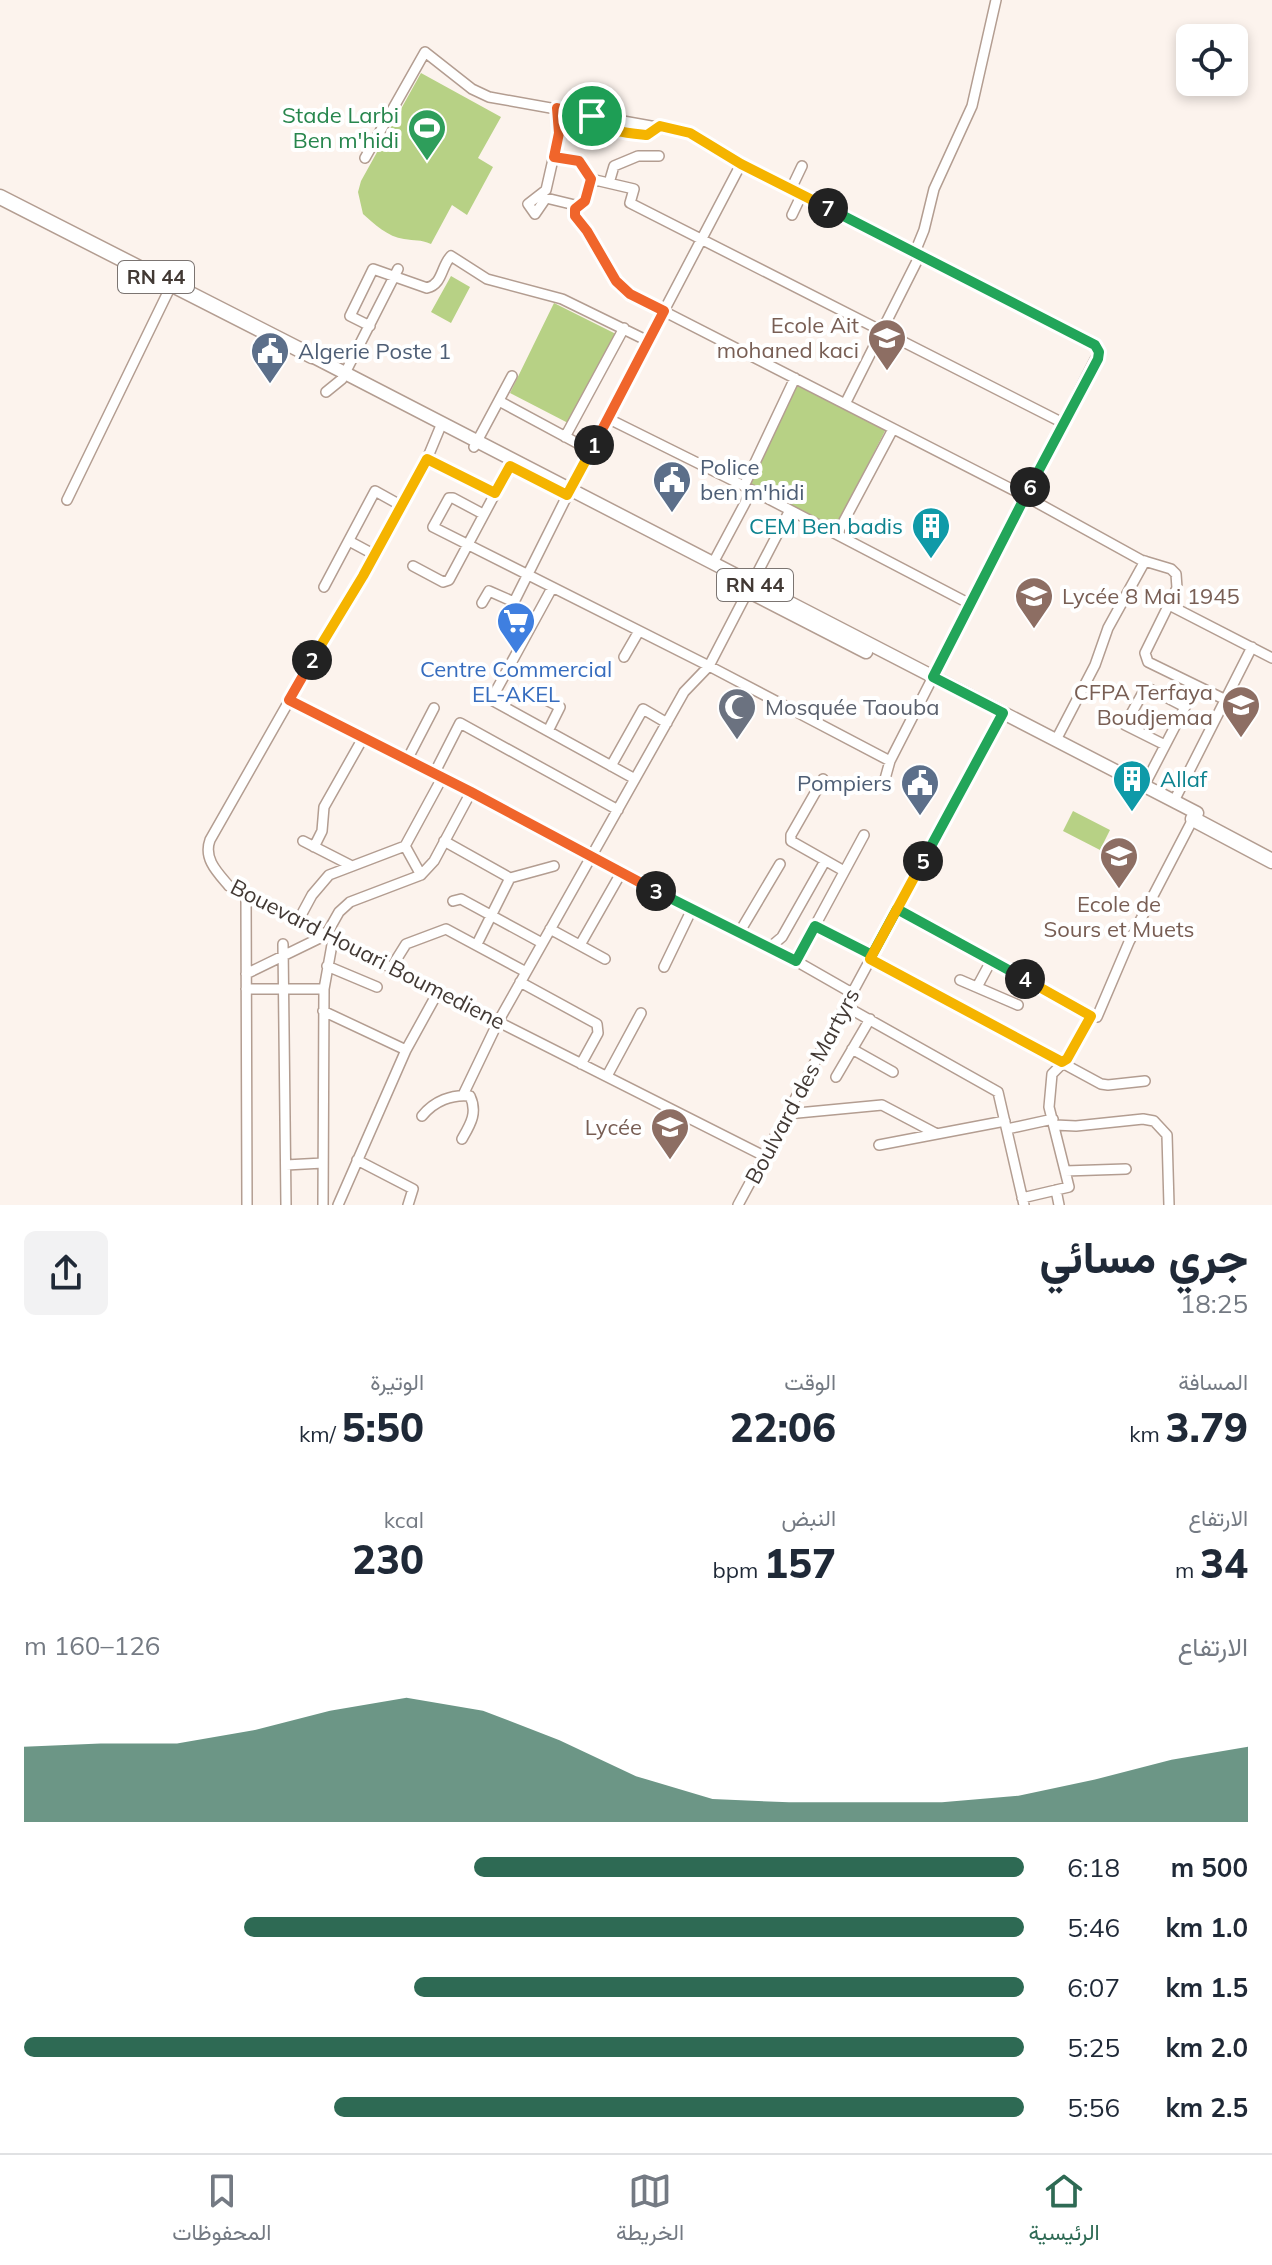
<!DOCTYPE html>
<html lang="ar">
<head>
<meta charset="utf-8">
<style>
	body { margin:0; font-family:Mulish,Vazirmatn,sans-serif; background:#f2f2f3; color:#1f2937; direction:rtl; height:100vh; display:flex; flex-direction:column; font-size:30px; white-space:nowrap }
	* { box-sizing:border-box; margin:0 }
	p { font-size:26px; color:#747a83 }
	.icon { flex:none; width:44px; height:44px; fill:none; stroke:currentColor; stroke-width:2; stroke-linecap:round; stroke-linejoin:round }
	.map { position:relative; height:1205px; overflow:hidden; direction:ltr }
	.sheet { display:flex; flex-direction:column; background:#fff; flex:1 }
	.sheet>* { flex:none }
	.controls { position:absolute; left:1176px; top:24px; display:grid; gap:16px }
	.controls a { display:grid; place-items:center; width:72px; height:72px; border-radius:12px; background:#fff; box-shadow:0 4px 12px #0003; font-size:40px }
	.pin { position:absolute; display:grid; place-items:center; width:68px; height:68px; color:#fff; margin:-34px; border:4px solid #fff; border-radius:50%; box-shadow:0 2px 8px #0007 }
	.km { position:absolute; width:40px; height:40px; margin:-20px; border-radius:50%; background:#222; color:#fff; font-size:22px; line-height:40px; text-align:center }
	.round { display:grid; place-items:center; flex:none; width:84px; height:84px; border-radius:12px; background:#f2f2f3 }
	.head { display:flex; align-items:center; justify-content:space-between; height:136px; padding:0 24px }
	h1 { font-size:44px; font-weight:800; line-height:60px }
	.metrics { display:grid; grid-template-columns:repeat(3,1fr); gap:12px; height:136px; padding:8px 24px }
	.metrics div { display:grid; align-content:center }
	.metrics b { font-size:40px; font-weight:800 }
	.metrics small { font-size:22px; font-weight:400 }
	.metrics p { font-size:22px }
	.chart { height:224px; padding:16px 24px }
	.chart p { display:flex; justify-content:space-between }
	.chart svg { width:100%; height:144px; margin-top:8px; fill:#2e6a54; opacity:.7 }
	ul { padding:0 24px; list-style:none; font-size:26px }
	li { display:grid; grid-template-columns:128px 96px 1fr; align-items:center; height:60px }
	li i { height:20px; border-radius:10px; background:#2e6a54 }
	.tab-bar { display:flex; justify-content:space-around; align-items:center; height:112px; border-top:2px solid #e0e1e3; background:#fff; font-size:22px; color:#747a83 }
	.tab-bar a { display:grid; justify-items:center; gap:4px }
	.tab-bar .current { color:#2e6a54 }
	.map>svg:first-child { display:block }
	.green { fill:#b7d185 }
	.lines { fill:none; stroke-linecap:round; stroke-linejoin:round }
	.minor-casing { stroke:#b39d91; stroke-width:12 }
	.major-casing { stroke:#b39d91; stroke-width:15 }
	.highway-casing { stroke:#b39d91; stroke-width:17 }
	.minor { stroke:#fff; stroke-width:9 }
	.major { stroke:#fff; stroke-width:12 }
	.highway { stroke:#fff; stroke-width:14 }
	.split-1-casing { stroke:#fff; stroke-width:16 }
	.split-2-casing { stroke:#fff; stroke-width:16 }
	.split-3-casing { stroke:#fff; stroke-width:16 }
	.split-4-casing { stroke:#fff; stroke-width:16 }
	.split-5-casing { stroke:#fff; stroke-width:16 }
	.split-6-casing { stroke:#fff; stroke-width:16 }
	.split-7-casing { stroke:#fff; stroke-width:16 }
	.split-8-casing { stroke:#fff; stroke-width:16 }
	.split-1 { stroke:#f0652b; stroke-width:10 }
	.split-2 { stroke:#f5b400; stroke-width:10 }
	.split-3 { stroke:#f0652b; stroke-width:10 }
	.split-4 { stroke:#22a559; stroke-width:10 }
	.split-5 { stroke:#f5b400; stroke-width:10 }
	.split-6 { stroke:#22a559; stroke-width:10 }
	.split-7 { stroke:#22a559; stroke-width:10 }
	.split-8 { stroke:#f5b400; stroke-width:10 }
	.labels { text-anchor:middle; stroke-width:8; stroke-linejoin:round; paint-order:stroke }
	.shield { fill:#fff; stroke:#7b7471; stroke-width:2 }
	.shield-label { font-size:20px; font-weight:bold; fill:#423934 }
	.leisure-label { font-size:22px; fill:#27864d; stroke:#fff; text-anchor:end }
	.education-label { font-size:22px; fill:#785e54; stroke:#fff; text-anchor:end }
	.service-label { font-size:22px; fill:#4e5e75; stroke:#fff; text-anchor:start }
	.culture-label { font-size:22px; fill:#0d838f; stroke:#fff; text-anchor:end }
	.shop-label { font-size:22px; fill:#366cbe; stroke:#fff }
	.worship-label { font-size:22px; fill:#5b616d; stroke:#fff; text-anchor:start }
	.street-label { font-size:22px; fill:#423934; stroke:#fff }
</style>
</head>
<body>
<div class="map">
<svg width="1272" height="1205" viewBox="0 0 1272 1205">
	<rect width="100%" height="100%" fill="#fcf3ed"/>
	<path class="green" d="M421,73L501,117L478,158L493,167L467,215L452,205L431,244C420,239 415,241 404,239C388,237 374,224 363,214L358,192L361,181Z
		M451,276L470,287L451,323L431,312Z
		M554,303L616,334L570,424L510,393Z
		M798,384L886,429L834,531L749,486Z
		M1073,811L1110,830L1100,850L1063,831Z"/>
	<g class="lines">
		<g class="minor-casing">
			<path id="minor" d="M557,108L559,133L546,190L528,204L535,214L546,198L579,206
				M592,116C607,132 626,133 647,135L660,126
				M554,157L579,161L591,179L587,196L575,209V216L587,231L616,281L630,294L1025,496L1141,560L1171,569L1176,574L1177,588L1145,653L1148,662L1226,700
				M365,158L425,52L472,89L489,97L690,133L741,164
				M591,179L634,189L630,203L1063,423
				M609,183L614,166L638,156H659
				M791,189L802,166
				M792,215L802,194
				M915,252L924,230L934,189L972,106L996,0
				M370,326L350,316L373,269L427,288C443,284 441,266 451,256L487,279L562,299L648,341
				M326,392L342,379L398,269
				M499,401L590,450
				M845,404L920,255
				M609,419L744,486L970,604
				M442,423L427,459L363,576L330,629L210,840C203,859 218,873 229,886L764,1156
				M565,437L624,328
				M474,447L512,376
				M427,459L495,493
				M744,486L795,378
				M67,500L168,292
				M483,514L453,498H449L433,527L709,666L890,761
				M837,534L893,429
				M349,541L375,555
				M713,563L752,490
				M413,566L443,582L449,580L513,460
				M324,587L375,491L402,506
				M482,603L489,591L514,602L570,490L741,164L1089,341L1095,345L1099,352L890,761L885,779
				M1169,605L1272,658
				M624,657L639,631
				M477,692L635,779
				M540,697L560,707L548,731
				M289,700L471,792L591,858L796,961L852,993
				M491,700L552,588
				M1056,740L1095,665L1108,628L1145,561
				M1165,745L1125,725L1146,687L1185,707
				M407,760L434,708
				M611,766L643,709L667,723
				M434,774L460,723L618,810
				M823,779L791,835V841L844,871
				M1144,786L1196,686
				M1174,801L1252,647
				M303,841L350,865
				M444,841L510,878L477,944
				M405,846L421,875
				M314,847L322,831L324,807L363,738
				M510,878L554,866
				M246,895L247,1205
				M453,901L461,899L542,943
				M897,909L1091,1016
				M298,921L312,895L329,875L405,846L442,778
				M815,926L872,955
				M550,929L605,959
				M739,933L780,864
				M283,944L286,1205
				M580,945L621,873
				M769,948L782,937L825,861
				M870,959L1101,1084L1108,1085L1145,1081
				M796,961L864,835
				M327,966L377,987
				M664,967L692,909
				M391,968L406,944L446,929L526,972
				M246,974L326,935L339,912L350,902L421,875L434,861L471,792
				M960,980L1018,1005
				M520,982L597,1024L598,1033L581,1064
				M977,987L991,961
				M246,989H324
				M845,1006L998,1092L1024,1205
				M323,1011L406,1050
				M852,1049L893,1072
				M607,1076L641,1013
				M836,1077L870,1019
				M463,1095L498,1022L684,692L709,666L790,510
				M787,1114L882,1105L937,1134
				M422,1116C434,1101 452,1094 470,1096C478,1113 470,1125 462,1139
				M1055,1125L1076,1126L1143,1119L1154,1121L1167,1135L1169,1205
				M1007,1129L1053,1119
				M879,1145L1005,1121
				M357,1160L413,1189L408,1205
				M286,1165L323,1163
				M1065,1171L1126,1169
				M1056,1190L1059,1205
				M1022,1198L1069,1187L1049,1107L1052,1074L1067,1059L1091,1016L1097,1017L1129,942L1193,819
				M323,1205L324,989L333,939
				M338,1205L406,1050L438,992
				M738,1205L1003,713"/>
		</g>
		<g class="major-casing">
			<path id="major" d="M312,356L1197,813
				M726,580L866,652"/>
		</g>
		<g class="highway-casing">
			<path id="highway" d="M0,197L312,356
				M1193,819L1272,861"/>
		</g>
		<use href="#minor" class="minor"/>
		<use href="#major" class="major"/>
		<use href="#highway" class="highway"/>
	</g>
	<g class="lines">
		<g class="split-1-casing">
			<path id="split-1" d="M592,116L557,108L559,133L554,157L579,161L591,179L585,201L575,209V216L587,231L616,281L630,294L664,311L594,445"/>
		</g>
		<g class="split-2-casing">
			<path id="split-2" d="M312,660L363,576L427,459L495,493L510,466L567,495L594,445"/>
		</g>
		<g class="split-3-casing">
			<path id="split-3" d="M312,660L289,700L471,792L656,891"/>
		</g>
		<g class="split-4-casing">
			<path id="split-4" d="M656,891L796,961L815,926L872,955L897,909L1025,979"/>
		</g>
		<g class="split-5-casing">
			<path id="split-5" d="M923,861L870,959L1062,1062L1067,1059L1091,1016L1025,979"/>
		</g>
		<g class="split-6-casing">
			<path id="split-6" d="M923,861L1003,713L933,677L1030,487"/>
		</g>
		<g class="split-7-casing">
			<path id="split-7" d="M828,208L1095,345L1099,352L1098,359L1030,487"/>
		</g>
		<g class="split-8-casing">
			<path id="split-8" d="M592,116C607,132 626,133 647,135L660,126L690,133L741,164L828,208"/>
		</g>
		<use href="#split-1" class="split-1"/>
		<use href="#split-2" class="split-2"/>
		<use href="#split-3" class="split-3"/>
		<use href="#split-4" class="split-4"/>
		<use href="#split-5" class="split-5"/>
		<use href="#split-6" class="split-6"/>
		<use href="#split-7" class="split-7"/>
		<use href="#split-8" class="split-8"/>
	</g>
	<defs>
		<g id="stadium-pin" transform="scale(2)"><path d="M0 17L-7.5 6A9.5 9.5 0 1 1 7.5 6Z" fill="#2e9e5b" stroke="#fff"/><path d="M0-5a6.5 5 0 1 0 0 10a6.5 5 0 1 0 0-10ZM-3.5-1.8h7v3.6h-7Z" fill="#fff"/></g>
		<g id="school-pin" transform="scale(2)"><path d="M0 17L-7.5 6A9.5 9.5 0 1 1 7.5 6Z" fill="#8d6e63" stroke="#fff"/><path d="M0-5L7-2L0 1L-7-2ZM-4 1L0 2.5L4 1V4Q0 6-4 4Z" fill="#fff"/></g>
		<g id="civic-pin" transform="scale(2)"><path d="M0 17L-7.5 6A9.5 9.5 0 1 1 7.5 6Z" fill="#5c6f8a" stroke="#fff"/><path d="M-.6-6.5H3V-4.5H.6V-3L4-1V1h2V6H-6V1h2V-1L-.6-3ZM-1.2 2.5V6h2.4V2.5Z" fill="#fff"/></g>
		<g id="building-pin" transform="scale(2)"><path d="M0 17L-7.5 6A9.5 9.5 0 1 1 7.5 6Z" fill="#0f9aa8" stroke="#fff"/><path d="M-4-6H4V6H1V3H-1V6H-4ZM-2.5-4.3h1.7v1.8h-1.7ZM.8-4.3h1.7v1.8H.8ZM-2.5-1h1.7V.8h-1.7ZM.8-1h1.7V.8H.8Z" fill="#fff"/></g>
		<g id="supermarket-pin" transform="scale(2)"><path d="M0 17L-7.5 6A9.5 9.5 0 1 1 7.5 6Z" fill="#3f7fe0" stroke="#fff"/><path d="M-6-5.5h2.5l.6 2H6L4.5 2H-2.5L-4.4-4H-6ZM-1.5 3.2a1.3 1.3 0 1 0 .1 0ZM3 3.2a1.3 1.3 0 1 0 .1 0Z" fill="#fff"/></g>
		<g id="university-pin" transform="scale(2)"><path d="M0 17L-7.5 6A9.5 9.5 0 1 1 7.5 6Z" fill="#8d6e63" stroke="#fff"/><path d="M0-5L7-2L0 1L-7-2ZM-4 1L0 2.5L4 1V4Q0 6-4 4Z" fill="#fff"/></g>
		<g id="mosque-pin" transform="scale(2)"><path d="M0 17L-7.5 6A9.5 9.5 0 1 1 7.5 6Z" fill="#6b7280" stroke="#fff"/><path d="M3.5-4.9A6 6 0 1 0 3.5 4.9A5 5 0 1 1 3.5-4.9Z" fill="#fff"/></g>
	</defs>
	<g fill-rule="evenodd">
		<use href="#stadium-pin" x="427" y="128"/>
		<use href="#school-pin" x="887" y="338"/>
		<use href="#civic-pin" x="270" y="351"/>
		<use href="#civic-pin" x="672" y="480"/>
		<use href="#building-pin" x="931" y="526"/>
		<use href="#school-pin" x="1034" y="596"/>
		<use href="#supermarket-pin" x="516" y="621"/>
		<use href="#university-pin" x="1241" y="705"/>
		<use href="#mosque-pin" x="737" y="707"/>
		<use href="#building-pin" x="1132" y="779"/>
		<use href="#civic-pin" x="920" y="783"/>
		<use href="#school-pin" x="1119" y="856"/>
		<use href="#school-pin" x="670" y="1127"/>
	</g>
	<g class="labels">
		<g class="shield">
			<rect x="118" y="261" width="76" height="32" rx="6"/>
			<rect x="717" y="569" width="76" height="32" rx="6"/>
		</g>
		<g class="shield-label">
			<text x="156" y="284">RN 44</text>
			<text x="755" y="592">RN 44</text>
		</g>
		<g class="leisure-label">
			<text x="399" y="123">Stade Larbi<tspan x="399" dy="25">Ben m'hidi</tspan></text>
		</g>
		<g class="education-label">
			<text x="859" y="333">Ecole Ait<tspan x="859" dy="25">mohaned kaci</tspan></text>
			<text x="1062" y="604" text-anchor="start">Lycée 8 Mai 1945</text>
			<text x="1213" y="700">CFPA Terfaya<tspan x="1213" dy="25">Boudjemaa</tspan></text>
			<text x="1119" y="912" text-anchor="middle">Ecole de<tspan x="1119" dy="25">Sours et Muets</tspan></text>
			<text x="642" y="1135">Lycée</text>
		</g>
		<g class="service-label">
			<text x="298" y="359">Algerie Poste 1</text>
			<text x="700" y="475">Police<tspan x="700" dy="25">ben m'hidi</tspan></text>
			<text x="892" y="791" text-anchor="end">Pompiers</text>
		</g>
		<g class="culture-label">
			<text x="903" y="534">CEM Ben badis</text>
			<text x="1160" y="787" text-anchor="start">Allaf</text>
		</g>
		<g class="shop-label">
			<text x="516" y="677">Centre Commercial<tspan x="516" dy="25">EL-AKEL</tspan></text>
		</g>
		<g class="worship-label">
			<text x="765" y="715">Mosquée Taouba</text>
		</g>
		<g class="street-label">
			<text transform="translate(368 954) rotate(27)" y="8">Bouevard Houari Boumediene</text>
			<text transform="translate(802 1086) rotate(-62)" y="8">Boulvard des Martyrs</text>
		</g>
	</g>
</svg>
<div class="controls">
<a><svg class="icon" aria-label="locate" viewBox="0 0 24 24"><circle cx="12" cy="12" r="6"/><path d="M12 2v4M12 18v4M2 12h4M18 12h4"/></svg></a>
</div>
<div class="pin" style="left:592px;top:116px;background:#1e9e55"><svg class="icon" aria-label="arrive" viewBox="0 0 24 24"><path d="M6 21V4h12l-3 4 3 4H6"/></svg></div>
<b class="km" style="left:594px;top:445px">1</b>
<b class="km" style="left:312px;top:660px">2</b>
<b class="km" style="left:656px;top:891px">3</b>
<b class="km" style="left:1025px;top:979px">4</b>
<b class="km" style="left:923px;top:861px">5</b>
<b class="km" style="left:1030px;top:487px">6</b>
<b class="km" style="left:828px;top:208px">7</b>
</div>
<section class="sheet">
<div class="head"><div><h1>جري مسائي</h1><p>18:25</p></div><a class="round"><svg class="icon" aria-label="share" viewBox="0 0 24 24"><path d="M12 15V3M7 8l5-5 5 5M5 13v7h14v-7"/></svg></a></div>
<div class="metrics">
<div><p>المسافة</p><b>3.79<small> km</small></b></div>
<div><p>الوقت</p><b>22:06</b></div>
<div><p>الوتيرة</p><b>5:50<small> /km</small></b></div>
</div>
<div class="metrics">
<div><p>الارتفاع</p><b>34<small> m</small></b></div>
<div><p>النبض</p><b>157<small> bpm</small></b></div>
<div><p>kcal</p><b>230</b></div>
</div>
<div class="chart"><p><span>الارتفاع</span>126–160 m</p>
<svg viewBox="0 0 160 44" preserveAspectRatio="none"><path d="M0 44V21L10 20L20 20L30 16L40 10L50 6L60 10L70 19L80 30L90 37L100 38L110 38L120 38L130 36L140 31L150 25L160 21V44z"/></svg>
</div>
<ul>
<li><b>500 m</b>6:18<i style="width:55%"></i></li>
<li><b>1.0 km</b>5:46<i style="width:78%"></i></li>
<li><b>1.5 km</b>6:07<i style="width:61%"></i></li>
<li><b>2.0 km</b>5:25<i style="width:100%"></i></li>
<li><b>2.5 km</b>5:56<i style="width:69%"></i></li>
</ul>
</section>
<nav class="tab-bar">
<a class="current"><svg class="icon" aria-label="home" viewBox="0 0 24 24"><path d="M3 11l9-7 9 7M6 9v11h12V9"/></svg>الرئيسية</a>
<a><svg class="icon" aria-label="map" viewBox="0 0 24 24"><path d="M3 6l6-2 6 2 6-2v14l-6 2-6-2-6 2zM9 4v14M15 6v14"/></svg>الخريطة</a>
<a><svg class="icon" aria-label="saved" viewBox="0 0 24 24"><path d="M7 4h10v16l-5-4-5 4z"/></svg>المحفوظات</a>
</nav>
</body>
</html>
